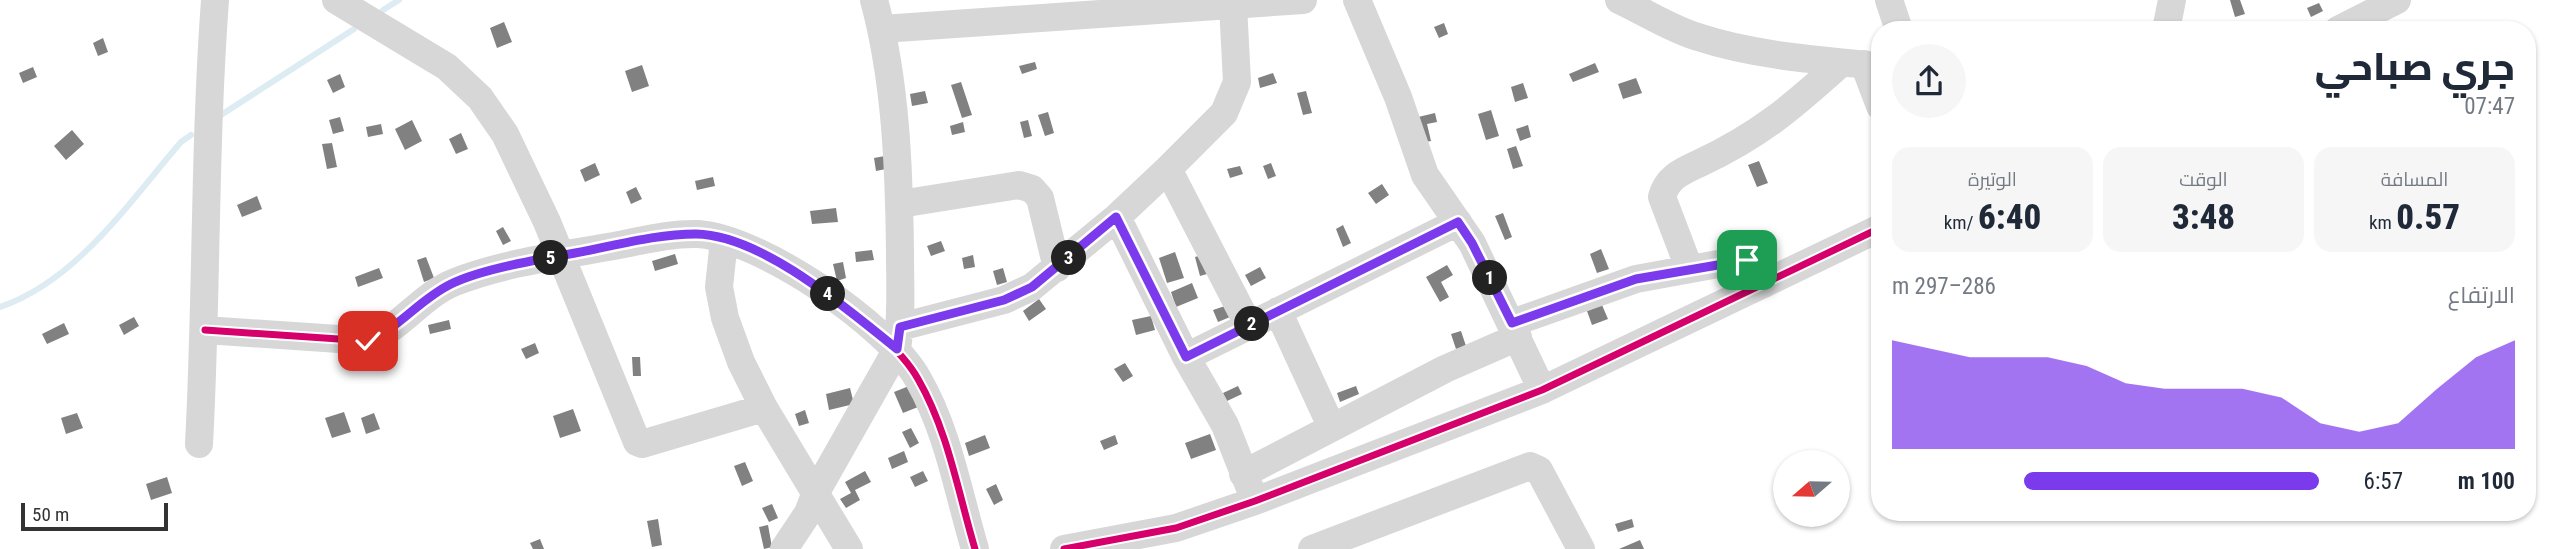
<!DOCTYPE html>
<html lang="ar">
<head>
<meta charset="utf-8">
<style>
	body { margin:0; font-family:"Roboto Condensed",Cairo,sans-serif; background:#f6f6f7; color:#1f2937; direction:rtl; height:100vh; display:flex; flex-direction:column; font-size:26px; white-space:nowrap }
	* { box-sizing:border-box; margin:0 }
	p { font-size:23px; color:#747a83 }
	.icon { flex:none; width:38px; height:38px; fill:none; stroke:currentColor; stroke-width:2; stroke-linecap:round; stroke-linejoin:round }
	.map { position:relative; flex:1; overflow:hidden; direction:ltr }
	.details { position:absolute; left:1871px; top:21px; width:665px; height:500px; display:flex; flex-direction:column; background:#fff; border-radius:28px; box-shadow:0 2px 5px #0004; direction:rtl }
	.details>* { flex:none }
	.needle { width:46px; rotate:250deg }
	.tools { position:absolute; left:1773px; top:450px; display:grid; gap:14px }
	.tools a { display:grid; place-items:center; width:77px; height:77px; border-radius:50%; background:#fff; box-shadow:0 2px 5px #0004; font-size:35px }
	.scale { position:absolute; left:21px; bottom:18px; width:147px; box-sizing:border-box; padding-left:7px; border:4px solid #333; border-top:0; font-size:19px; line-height:24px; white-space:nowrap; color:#333; -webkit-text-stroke:5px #fff; paint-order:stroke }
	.pin { position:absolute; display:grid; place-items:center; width:60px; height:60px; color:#fff; margin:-30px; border-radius:14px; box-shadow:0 4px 10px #0006 }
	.km { position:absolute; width:35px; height:35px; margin:-18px; border-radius:50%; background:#222; color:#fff; font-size:19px; line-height:35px; text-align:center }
	.round { display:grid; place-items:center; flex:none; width:74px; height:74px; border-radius:37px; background:#f6f6f7 }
	.summary { display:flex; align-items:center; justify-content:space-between; height:119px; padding:0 21px }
	h1 { font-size:38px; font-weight:800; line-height:52px }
	.stats { display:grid; grid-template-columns:repeat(3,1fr); gap:10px; height:119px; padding:7px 21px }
	.stats div { display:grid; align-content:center; border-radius:18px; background:#f6f6f7; text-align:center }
	.stats b { font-size:35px; font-weight:800 }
	.stats small { font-size:19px; font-weight:400 }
	.stats p { font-size:19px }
	.chart { height:196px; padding:14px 21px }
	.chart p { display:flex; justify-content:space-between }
	.chart svg { width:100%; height:126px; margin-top:7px; fill:#7c3aed; opacity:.7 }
	ul { padding:0 21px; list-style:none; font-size:23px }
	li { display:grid; grid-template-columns:112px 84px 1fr; align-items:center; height:52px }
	li i { height:18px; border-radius:9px; background:#7c3aed }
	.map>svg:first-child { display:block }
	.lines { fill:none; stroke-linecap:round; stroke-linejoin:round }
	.stream { stroke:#ddebf3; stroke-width:6 }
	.building { fill:#818181 }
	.minor { stroke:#d7d7d7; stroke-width:28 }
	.cycleway-casing { stroke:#fff; stroke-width:11 }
	.cycleway { stroke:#d6006c; stroke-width:7 }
	.route-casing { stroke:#fff; stroke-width:14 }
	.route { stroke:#7c3aed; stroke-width:9 }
</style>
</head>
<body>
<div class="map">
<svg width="2557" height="549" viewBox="0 0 2557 549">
	<rect width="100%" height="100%" fill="#fff"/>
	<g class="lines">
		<path class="stream" d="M383,10L399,0
			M221,115L354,29
			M0,307C77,281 130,201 181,142L191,135"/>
	</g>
	<path class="building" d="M2230,0H2240L2245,14L2235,17Z
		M2319,3L2323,11L2311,17L2307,8Z
		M504,22L512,42L497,48L490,28Z
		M1444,23L1448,34L1439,38L1434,27Z
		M103,38L108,52L98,56L93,43Z
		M1035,62L1037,69L1022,74L1019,66Z
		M1595,63L1599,72L1573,82L1569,74Z
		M642,65L649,86L632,92L625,71Z
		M33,67L37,77L23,83L19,73Z
		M1273,73L1277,83L1260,88L1258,78Z
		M340,74L345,87L333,93L327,80Z
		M1636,78L1642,93L1623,99L1618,84Z
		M961,82L972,115L962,118L951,85Z
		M1523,83L1528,98L1515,102L1511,87Z
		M925,91L928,103L912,106L910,94Z
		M1306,91L1312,113L1303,115L1297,93Z
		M1491,110L1499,136L1486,140L1478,114Z
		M1048,112L1054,133L1045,136L1038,115Z
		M1435,113L1437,122L1427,124L1431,141L1419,143L1414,118Z
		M340,117L344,131L333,134L329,120Z
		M412,120L422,141L405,150L395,129Z
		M1028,120L1032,136L1024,138L1020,122Z
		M963,122L965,132L952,135L950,126Z
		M381,124L383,134L368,137L366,127Z
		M1528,125L1531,137L1520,141L1516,129Z
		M72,130L84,144L66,160L54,146Z
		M461,133L468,149L456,154L449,139Z
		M332,143L337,167L327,169L322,144Z
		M1516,146L1523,166L1513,169L1507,149Z
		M885,156L886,169L876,171L874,158Z
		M1759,161L1768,183L1757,187L1748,165Z
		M595,163L600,175L585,182L580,170Z
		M1271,163L1276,176L1268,179L1263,166Z
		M1240,166L1243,174L1230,178L1227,169Z
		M713,177L715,186L697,190L695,181Z
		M1382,184L1389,195L1376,204L1368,193Z
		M636,187L642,199L631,204L626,192Z
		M257,196L262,209L242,217L237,205Z
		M836,208L838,222L812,224L810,211Z
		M1503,213L1512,237L1505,240L1495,216Z
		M1343,225L1351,243L1343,247L1336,229Z
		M503,227L511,241L503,245L496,231Z
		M941,241L945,251L931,256L927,246Z
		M1601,249L1609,269L1597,273L1590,254Z
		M872,250L874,260L856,262L855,252Z
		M1175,252L1184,278L1167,283L1159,258Z
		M675,254L678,264L655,271L652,261Z
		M973,255L975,267L964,269L962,258Z
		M1202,255L1207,274L1200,276L1195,257Z
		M426,257L434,278L424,282L417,260Z
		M843,262L846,278L837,281L833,264Z
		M1447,265L1453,275L1441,282L1449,297L1440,302L1426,277Z
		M1260,267L1266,278L1251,286L1245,275Z
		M379,268L383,278L358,287L355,277Z
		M1003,268L1007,282L997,285L993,271Z
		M1192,283L1198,298L1176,307L1171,292Z
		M1039,299L1046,309L1029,321L1023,311Z
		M1602,305L1608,319L1592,325L1587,311Z
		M1225,306L1230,317L1218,322L1213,310Z
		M1151,316L1155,330L1136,335L1132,320Z
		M134,317L139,326L124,335L119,325Z
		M449,320L451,329L430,334L428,325Z
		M64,323L69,334L47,344L42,334Z
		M1461,331L1466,346L1456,349L1451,334Z
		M535,343L539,353L526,359L521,349Z
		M632,357H640L641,376H633Z
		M1125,363L1133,376L1123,382L1114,369Z
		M909,386L918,407L903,413L894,392Z
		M1238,386L1242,394L1227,401L1223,393Z
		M1356,386L1359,394L1340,402L1337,393Z
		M850,388L854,404L829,410L826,394Z
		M573,409L581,431L560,438L553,416Z
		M805,410L809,423L799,426L795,414Z
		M344,412L351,432L332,438L325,418Z
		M77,413L83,428L66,434L61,418Z
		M374,413L380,429L366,434L361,418Z
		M911,428L919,443L910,448L902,432Z
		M1210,434L1216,450L1191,459L1185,443Z
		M985,435L990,448L969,456L965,443Z
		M1115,435L1118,444L1104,450L1100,441Z
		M904,451L908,462L892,469L888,458Z
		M745,462L753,481L742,486L734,466Z
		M865,471L871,482L855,490L860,500L846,508L840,499L851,493L845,482Z
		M923,471L928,481L915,487L910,477Z
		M167,477L172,493L151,500L146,484Z
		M996,484L1003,500L994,505L986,489Z
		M772,504L778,518L769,522L762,508Z
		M658,519L662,545L652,547L647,521Z
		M1632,519L1634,527L1618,532L1615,524Z
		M768,525L772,547L764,549L759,527Z
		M540,539L544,549H533L530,543Z
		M1640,540L1644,549H1619Z"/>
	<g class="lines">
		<path class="minor" d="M336,0L447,67L480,98L505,134L547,222L637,442L642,444L764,408
			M1357,0L1398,97L1425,175L1472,243L1542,390
			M1619,0C1645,12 1671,29 1698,37C1756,56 1819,60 1880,66
			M1889,0L1899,30
			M882,29L1303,0
			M2166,30L2172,0
			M2338,30L2397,0
			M1864,64L1880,106
			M1168,169L1249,326
			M900,204L1019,185L1032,189L1040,198L1057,268
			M1117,217L1186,357L1225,425L1255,501
			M724,240L719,287L725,318L741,362L764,408L849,549
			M1689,268L1662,197C1667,177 1683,171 1700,163C1760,135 1792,107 1840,64
			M1278,311L1331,426
			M1512,323L1636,279L1740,260L1752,264L1764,284
			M900,327L1004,300L1032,287L1117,217L1168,169L1224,113L1237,82L1233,5
			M205,330L368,341C401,328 422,295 455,282C506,262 565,255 619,245C645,240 672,233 698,234C760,238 888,325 918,379C948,431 958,492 975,549
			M1186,357L1458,222
			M199,444C207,296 204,148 215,0
			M1243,474L1445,369L1518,337
			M784,549L808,513L816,492L897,349C902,317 900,284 900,252C899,169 896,81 874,0
			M1064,549L1176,528L1255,501L1542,390L1880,228
			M1312,549L1530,466L1539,470L1581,549"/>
		<g class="cycleway-casing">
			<path id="cycleway" d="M205,330L368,341C401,328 422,295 455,282C506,262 565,255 619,245C645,240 672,233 698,234C760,238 888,325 918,379C948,431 958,492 975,549
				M1064,549L1176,528L1255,501L1542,390L1880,228"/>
		</g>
		<use href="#cycleway" class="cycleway"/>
	</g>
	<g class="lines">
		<g class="route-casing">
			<path id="route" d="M368,341C399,328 420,299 451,284C481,269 540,259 575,253C614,246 655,234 696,234C762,235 847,309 897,349L900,327L1004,300L1032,287L1116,217L1186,357L1458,222L1472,243L1512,323L1636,279L1747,260"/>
		</g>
		<use href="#route" class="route"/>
	</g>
</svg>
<div class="tools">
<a><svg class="needle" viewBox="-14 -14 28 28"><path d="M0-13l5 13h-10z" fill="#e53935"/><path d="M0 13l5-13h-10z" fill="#747a83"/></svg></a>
</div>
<div class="scale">50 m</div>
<div class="pin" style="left:1747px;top:260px;background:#1e9e55"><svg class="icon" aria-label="arrive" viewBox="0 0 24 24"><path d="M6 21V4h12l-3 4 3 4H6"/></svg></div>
<div class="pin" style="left:368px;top:341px;background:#d93025"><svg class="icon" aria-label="check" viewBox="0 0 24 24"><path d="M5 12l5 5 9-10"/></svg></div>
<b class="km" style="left:1490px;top:278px">1</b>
<b class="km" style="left:1252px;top:324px">2</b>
<b class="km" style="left:1069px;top:258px">3</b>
<b class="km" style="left:828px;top:294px">4</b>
<b class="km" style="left:551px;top:258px">5</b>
<section class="details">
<div class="summary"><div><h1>جري صباحي</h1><p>07:47</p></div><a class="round"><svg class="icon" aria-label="share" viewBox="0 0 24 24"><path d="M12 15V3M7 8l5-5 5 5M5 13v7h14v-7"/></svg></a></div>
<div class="stats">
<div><p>المسافة</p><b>0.57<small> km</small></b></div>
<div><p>الوقت</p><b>3:48</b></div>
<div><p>الوتيرة</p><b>6:40<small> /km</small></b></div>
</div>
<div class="chart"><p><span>الارتفاع</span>286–297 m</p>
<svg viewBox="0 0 160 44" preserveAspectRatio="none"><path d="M0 44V6L10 9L20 12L30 12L40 12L50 15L60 21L70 23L80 23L90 23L100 26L110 35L120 38L130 35L140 23L150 12L160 6V44z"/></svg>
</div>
<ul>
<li><b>100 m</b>6:57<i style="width:69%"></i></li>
</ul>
</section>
</div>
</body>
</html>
